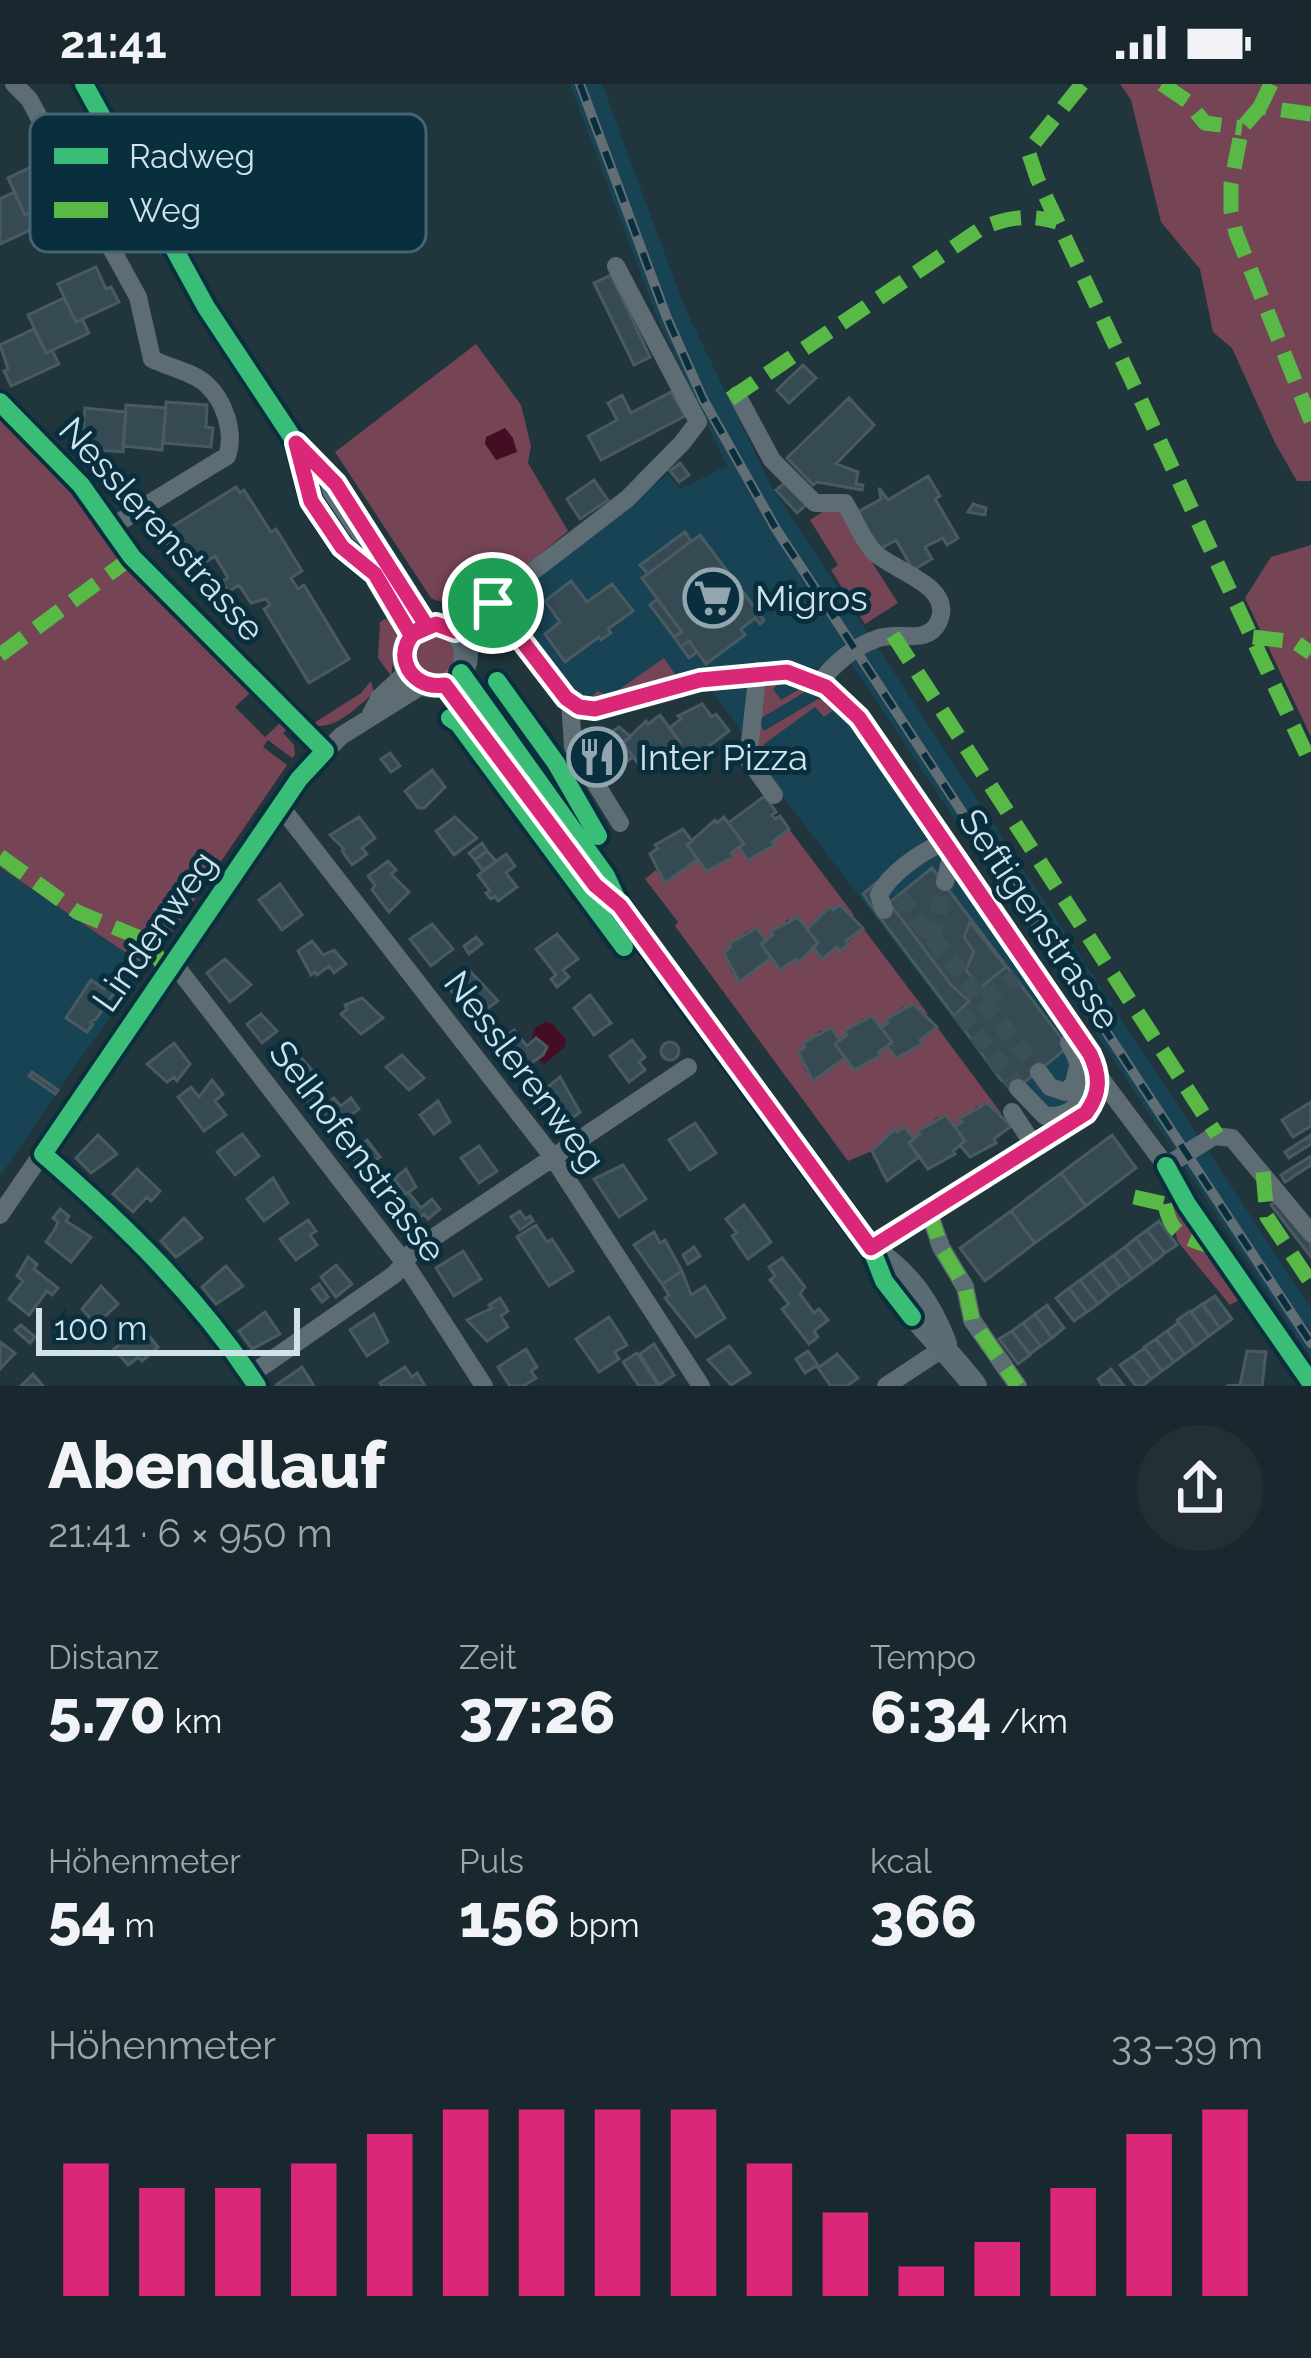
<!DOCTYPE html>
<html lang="de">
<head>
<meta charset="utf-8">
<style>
	body { margin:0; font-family:Raleway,sans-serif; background:#223036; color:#f1f3f6; height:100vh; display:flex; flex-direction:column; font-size:45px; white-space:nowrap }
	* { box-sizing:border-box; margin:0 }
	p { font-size:39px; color:#9fa6aa }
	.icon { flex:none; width:66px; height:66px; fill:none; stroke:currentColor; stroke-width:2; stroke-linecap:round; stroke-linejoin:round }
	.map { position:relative; height:1302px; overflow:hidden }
	.drawer { display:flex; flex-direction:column; background:#19282e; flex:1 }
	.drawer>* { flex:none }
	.scale { position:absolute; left:36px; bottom:30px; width:264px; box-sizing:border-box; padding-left:12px; border:6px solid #d0e3ed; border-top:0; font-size:33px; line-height:42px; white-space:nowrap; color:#d0e3ed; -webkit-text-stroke:9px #092f3f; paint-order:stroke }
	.pin { position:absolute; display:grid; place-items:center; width:102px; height:102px; color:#fff; margin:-51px; border:6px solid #fff; border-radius:50%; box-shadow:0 3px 12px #0007 }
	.round { display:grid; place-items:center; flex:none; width:126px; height:126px; border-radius:63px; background:#223036 }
	.head { display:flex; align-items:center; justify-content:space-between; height:204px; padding:0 48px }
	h1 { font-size:66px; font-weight:800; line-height:90px }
	.metrics { display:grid; grid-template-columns:repeat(3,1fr); gap:18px; height:204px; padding:12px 48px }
	.metrics div { display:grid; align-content:center }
	.metrics b { font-size:60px; font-weight:800 }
	.metrics small { font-size:33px; font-weight:400 }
	.metrics p { font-size:33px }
	.chart { height:336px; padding:24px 48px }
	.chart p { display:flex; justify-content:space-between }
	.chart svg { width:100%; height:216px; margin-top:12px; stroke:#db2777; stroke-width:6 }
	.status { display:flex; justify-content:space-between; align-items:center; height:84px; padding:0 60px; background:#19282e; direction:ltr }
	.status svg { height:33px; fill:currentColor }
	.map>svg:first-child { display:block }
	.built { fill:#174354 }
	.green { fill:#764555 }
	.water { fill:#440d24 }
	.building { fill:#354a53; stroke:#4a5a61; stroke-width:3 }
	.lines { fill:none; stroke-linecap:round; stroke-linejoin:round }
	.minor-tunnel { stroke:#3b4f57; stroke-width:18; stroke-dasharray:18 9; stroke-linecap:butt }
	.minor { stroke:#5e6c73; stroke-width:18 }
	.major { stroke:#5b6c74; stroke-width:24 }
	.rail-casing { stroke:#626e74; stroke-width:10 }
	.rail { stroke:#092f3f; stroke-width:6; stroke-dasharray:18; stroke-linecap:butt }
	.quiet { stroke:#58b947; stroke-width:15; stroke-dasharray:30 15; stroke-linecap:butt }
	.cycleway-casing { stroke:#092f3f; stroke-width:26 }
	.cycleway { stroke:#3abd76; stroke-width:18 }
	.route-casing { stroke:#fff; stroke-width:24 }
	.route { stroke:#db2777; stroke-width:15 }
	.labels { text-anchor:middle; stroke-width:10; stroke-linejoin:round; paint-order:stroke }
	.street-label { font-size:36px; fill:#d0e3ed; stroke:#092f3f }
	.poi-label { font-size:36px; fill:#d0e3ed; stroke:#092f3f; text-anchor:start }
	.key { fill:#092f3f; stroke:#456573; stroke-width:3 }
	.key-label { font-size:33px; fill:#d0e3ed }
</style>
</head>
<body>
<div class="status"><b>21:41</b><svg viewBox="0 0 49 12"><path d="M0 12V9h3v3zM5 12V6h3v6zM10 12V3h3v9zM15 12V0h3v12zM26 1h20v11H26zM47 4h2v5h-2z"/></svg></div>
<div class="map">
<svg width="1311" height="1302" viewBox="0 0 1311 1302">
	<rect width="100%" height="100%" fill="#21353d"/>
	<path class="built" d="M570,0H602L685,224L769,398L1311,1224V1274L843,567L820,584L785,580L738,582L606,616H585L572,609L507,525L544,485L668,390L680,405L727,382L658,236Z
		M786,596L819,608L841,625L1088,977L1091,988L1051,1045L1041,1041L1017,1009L1001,997L751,671L737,641L708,602Z
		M0,783L148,884L87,965L0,1092Z"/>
	<path class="green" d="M1120,0H1311V397H1297L1275,359L1232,264L1213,248L1200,185L1161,138L1131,16Z
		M476,260L521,321L531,362L528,379L568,447L483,518C469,519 443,521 431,514L335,368Z
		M0,328L78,410L129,484L251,608L235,623L265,653L280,639L291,642L283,649L294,661L295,671L292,674L268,656L263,663L287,681L148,884L0,783Z
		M835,420L898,519L865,540L831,486L838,481L810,436Z
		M1311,461V653L1245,514L1271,473Z
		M391,532L398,543L391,592L378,574L380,538Z
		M412 571a23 23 0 1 1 46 0a23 23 0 1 1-46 0Z
		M664,574L675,590L673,596L605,616L591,614L597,607L610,612Z
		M371,597L374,609C355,624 336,647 311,641L361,609Z
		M770,597L780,598L773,605L781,616L803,603L810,605L758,636L764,647L818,615L827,616L835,625L824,633L815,623L764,660V674L774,687L766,693L751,673L764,600Z
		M789,745L854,831L849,834L840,821L833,826L830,823L807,845L799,833L791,838L788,835L766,857L757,845L749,850L747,847L730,860L734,882L730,886L740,898L771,874L781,886L796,875L799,878L813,863L822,874L837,863L840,866L863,844L928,930L923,933L903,923L881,944L872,932L865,937L862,935L840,956L831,944L823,949L821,946L798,968L808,981L804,985L814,997L845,974L872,977L887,962L896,974L922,960L920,956L937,943L1001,1029L997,1033L977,1022L955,1043L946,1031L936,1034L914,1055L895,1045L872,1067L848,1077L675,842L678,838L645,795L656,786L666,799L698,775L707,787L733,773L731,769L739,763L748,775L774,762L772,758Z
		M1177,1112L1244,1213L1230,1221L1178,1158L1168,1121Z"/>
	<path class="water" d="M505,344L513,354L517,368L496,376L485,360L486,353Z
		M546,938L553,940L566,956L565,963L544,980L536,974L546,968L545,958L536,954L530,960L535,944Z"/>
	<path class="building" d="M46,76L56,98L61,96L68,111L25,131L8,94Z
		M14,108L25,131L32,128L39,142L0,160V115Z
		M96,183L106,205L111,203L119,218L76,238L58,200Z
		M611,191L650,273L634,281L594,199Z
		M64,214L76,238L82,235L89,249L46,269L28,231Z
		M34,245L46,269L52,266L59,280L11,302L4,287L8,285L0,261Z
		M803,281L816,294L789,319L777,306Z
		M671,308L685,332L601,376L588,352L617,336L608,319L622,311L631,329Z
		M849,314L874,341L836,380L858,388L856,400L863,401L862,406L817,398L813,401L787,374Z
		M166,318L207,321L206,343L213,344L211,363L163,359Z
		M126,321L166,324L162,366L123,362Z
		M85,324L126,328L123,368L74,364L76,345L83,346Z
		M680,379L689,391L679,398L670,387Z
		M928,392L940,412L935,415L958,454L947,461L943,454L925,463L932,475L913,486L896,456L880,465L856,429L881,415L879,404L888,416Z
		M594,396L608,416L580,435L567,415Z
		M787,397L808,419L797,429L776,406Z
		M236,403L240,409L244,406L271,448L276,445L302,487L291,494L298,505L304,501L349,575L309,599L264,525L270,521L266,515L251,519L239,501L228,508L222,497L228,494L215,472L186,490L164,455L168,452L165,447Z
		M973,420L986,424L985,431L968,428Z
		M685,448L691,457L648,490L640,481Z
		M700,451L764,536L760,540L755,534L741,545L745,551L706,580L689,557L681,563L674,553L682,548L642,494Z
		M571,497L587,518L612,500L633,527L608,545L611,549L601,556L599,553L565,578L545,550L560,538L545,517Z
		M657,515L682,548L674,553L650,521Z
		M689,557L697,568L689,574L681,563Z
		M702,620L712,633L716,630L729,647L700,669L696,664L684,673L675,661L680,658L669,644L681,635L678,632Z
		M660,631L680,658L642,685L623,659L646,637L648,640Z
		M619,643L631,653L623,659L633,673L601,697L586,667Z
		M390,669L400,682L391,688L381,675Z
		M432,686L445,703L424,724H418L405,707Z
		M765,712L776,728L772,731L775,735L780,732L789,745L772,758L775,761L748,776L739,763L744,760L728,739Z
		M359,733L375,754L362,764L367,770L352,781L342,767L344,765L330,751Z
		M455,733L477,754L454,771L436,747Z
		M724,733L744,760L731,769L733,773L706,787L687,761L715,736L717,739Z
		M683,745L692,757L687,761L698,775L665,799L650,770L658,764L655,761Z
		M482,759L487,767L475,776L469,769Z
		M487,767L496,777L483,787L475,776Z
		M506,770L515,782L506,789L517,803L498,817L495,812L491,815L486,809L490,807L478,791Z
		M388,777L396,786L391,790L409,808L389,828L372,806L375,801L368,792Z
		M932,784L1068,963L1015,1006L1001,996L954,932L969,917L951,901L891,821L878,831L863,810L876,799L889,819Z
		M280,800L302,831L282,846L259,816Z
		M840,821L863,844L846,857L849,860L845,863L840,867L837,863L822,875L813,863L818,859L807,845L830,823L833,826Z
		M891,821L951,901L969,917L954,932L878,831Z
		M798,833L818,859L798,879L796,875L780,886L761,860L773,851L770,848Z
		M970,838L1006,883L980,904L966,886L974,868L964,853Z
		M432,840L453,865L431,882L410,855Z
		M757,844L766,857L761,860L771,874L739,898L724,869L731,863L729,860Z
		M557,850L578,875L563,886L569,893L557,903L551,895L556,891L536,865Z
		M476,853L482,860L469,870L464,862Z
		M312,857L323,871L334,866L346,880L334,889L329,882L317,891L315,888L311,891L298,867Z
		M225,875L251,901L230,918L207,889Z
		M470,887L498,917L472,935L465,927L468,924L448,904Z
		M91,896L104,905L110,897L118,903L96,935L90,938L93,940L87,948L66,934Z
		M590,911L611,939L594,951L574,924Z
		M362,914L383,934L361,950L341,930L347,925L345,921Z
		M913,920L937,943L920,956L922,960L896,974L887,962L892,958L881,944L888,939L885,936Z
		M261,930L277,947L262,959L247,940Z
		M872,932L892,958L879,968L881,971L854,986L835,960L847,951L844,947Z
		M831,944L840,956L835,960L845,974L813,997L798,968L805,963L803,959Z
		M514,946L527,962L536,954L547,963L543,971L514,991L497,959Z
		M632,956L645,973L639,978L645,986L629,998L610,972Z
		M661 967a9 9 0 1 1 18 0a9 9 0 1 1-18 0Z
		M174,959L190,980L177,997L174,993L167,998L147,980Z
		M295,967L318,993L299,1007L278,980Z
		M402,971L424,994L409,1006L386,983Z
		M32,988L58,1006L55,1010L29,992Z
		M560,993L580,1028L567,1038L562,1031L552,1039L533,1015Z
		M212,996L223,1010L215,1017L226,1031L204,1047L178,1013L191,1003L199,1013Z
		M318,1009L326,1020L315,1028L307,1018Z
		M334,1014L341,1022L351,1014L359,1025L330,1047L315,1028Z
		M438,1017L450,1038L434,1050L420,1031Z
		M1311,1018V1042L1293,1053L1282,1036Z
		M987,1019L1011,1042L994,1055L996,1059L970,1073L960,1061L965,1057L955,1043L962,1038L959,1035Z
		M946,1031L965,1057L953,1067L955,1070L928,1085L909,1059L920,1050L918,1047Z
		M695,1039L716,1069L690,1086L669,1056Z
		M905,1043L914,1055L909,1059L919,1073L887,1097L872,1067L895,1045L897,1048Z
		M242,1050L259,1072L235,1091L217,1068Z
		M98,1051L117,1070L91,1089L76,1074Z
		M1112,1051L1136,1084L1086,1122L1061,1089Z
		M1311,1051V1060L1289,1074L1285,1068Z
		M367,1056L380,1073L364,1085L348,1070Z
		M479,1062L497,1087L479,1099L461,1074Z
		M1311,1072V1081L1285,1098L1281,1091Z
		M623,1081L646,1115L619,1133L594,1095Z
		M137,1085L160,1107L151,1117L147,1113L133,1128L113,1110Z
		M406,1085L416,1103L406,1110L394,1095Z
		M381,1087L387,1094L374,1104L369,1097Z
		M1061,1089L1086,1122L1035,1159L1011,1127Z
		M273,1094L288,1119L264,1137L247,1115Z
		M387,1094L402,1113L389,1123L374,1104Z
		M408,1108L421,1124L432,1115L440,1125L428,1135L424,1130L406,1144L390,1123Z
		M1277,1116L1311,1160V1173L1271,1121Z
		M744,1121L771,1158L748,1175L732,1152L737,1149L726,1135Z
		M60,1125L69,1132L66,1137L91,1153L71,1178L46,1158L55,1145L58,1138L53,1134Z
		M520,1127L525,1135L530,1132L533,1137L520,1146L511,1133Z
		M1011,1127L1035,1159L985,1197L960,1164Z
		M184,1134L202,1154L176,1173L161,1157Z
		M308,1136L316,1147L310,1151L317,1161L296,1176L280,1155Z
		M1159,1137L1177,1161L1165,1169L1147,1146Z
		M536,1141L547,1158L552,1155L573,1187L549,1202L517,1153Z
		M1147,1146L1165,1169L1154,1178L1136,1154Z
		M654,1148L660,1159L665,1156L682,1187L662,1200L634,1161Z
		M1136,1154L1154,1178L1143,1186L1125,1163Z
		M694,1163L700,1172L688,1180L683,1171Z
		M1125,1163L1143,1186L1131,1195L1114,1171Z
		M463,1167L481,1195L454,1212L436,1184Z
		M1114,1171L1131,1195L1120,1203L1103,1179Z
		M28,1173L37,1180L34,1185L58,1204L52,1211L47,1207L29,1231L9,1215L23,1197L17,1192Z
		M782,1174L805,1203L800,1210L814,1229L819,1225L828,1236L814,1247L818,1253L809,1260L782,1225L789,1220L770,1196L775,1192L769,1183Z
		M1103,1179L1120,1203L1109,1211L1091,1188Z
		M336,1181L352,1200L336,1213L321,1193Z
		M226,1182L243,1202L216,1220L202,1203Z
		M682,1187L691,1211L705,1202L725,1234L696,1253L665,1214L669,1211L662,1200Z
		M1091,1188L1109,1211L1098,1220L1080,1196Z
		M1080,1196L1098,1220L1087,1228L1069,1204Z
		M319,1200L328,1213L322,1218L312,1205Z
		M101,1202L118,1220L96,1241L82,1225Z
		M1069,1204L1087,1228L1074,1237L1056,1214Z
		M1215,1212L1232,1235L1220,1244L1203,1220Z
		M500,1214L508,1227L501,1232L508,1243L487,1257L467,1236L492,1224L489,1221Z
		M1202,1220L1220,1244L1209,1252L1191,1228Z
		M1047,1221L1064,1244L1052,1254L1035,1230Z
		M1190,1227L1209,1252L1196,1262L1177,1236Z
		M265,1228L280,1250L252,1265L239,1247Z
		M374,1230L388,1258L367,1272L350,1246Z
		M1035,1230L1052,1254L1041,1262L1023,1239Z
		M609,1233L627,1261L615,1268L619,1275L599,1288L576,1255Z
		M1179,1238L1196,1262L1185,1270L1167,1247Z
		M1023,1239L1041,1262L1030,1270L1012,1247Z
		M21,1241L35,1253L30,1259L15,1246Z
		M137,1246L142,1252L146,1248L158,1263L142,1277L139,1273L128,1281L114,1265Z
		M1012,1247L1030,1271L1018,1280L999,1255Z
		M1167,1247L1185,1270L1174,1278L1156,1255Z
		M1156,1255L1174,1278L1162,1287L1144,1263Z
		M0,1258L15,1269L0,1285Z
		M654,1260L674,1291L659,1301L640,1270Z
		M729,1262L750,1289L731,1301L708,1276Z
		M1145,1264L1162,1287L1151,1295L1133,1272Z
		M526,1265L537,1283L531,1287L536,1294L523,1302H510L498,1283Z
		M808,1267L818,1281L805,1289L796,1275Z
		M1247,1267L1266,1268L1262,1302H1226L1240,1301Z
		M637,1269L657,1300L655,1302H639L623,1278Z
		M837,1270L858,1294L847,1302H831L818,1284Z
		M1133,1272L1151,1295L1142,1302H1136L1120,1281Z
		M302,1283L314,1302H276V1301Z
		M405,1283L412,1293L417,1289L425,1302H382L380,1299Z
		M1111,1285L1124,1302H1103L1098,1295Z
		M33,1290L43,1302H21Z"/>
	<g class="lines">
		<path class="minor-tunnel" d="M899,812L1039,988
			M932,856L945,798
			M983,914L1017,894
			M960,928L1018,1004"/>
		<path class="minor" d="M14,0L29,15L138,213L152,275C168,283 193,288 206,300C225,317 235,349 227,372L111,443
			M737,311L772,376L815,419H845C854,434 862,455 874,468C893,487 954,501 939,537C928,562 899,547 879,554C857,561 832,580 820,599
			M0,318L81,401L132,473L325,667
			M302,381C313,422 330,457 366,481
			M493,519L566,614L579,623L595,625L700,595L787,588L826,603L859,635L1090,970C1100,992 1101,1009 1086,1029L871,1164
			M455,547L627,415L682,359L698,338L616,182
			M465,561L503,534
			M758,587L748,675L774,711
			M570,617L573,663L620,739
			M371,630L380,613L408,587
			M281,723L552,1072L701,1302
			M945,798L952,769
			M884,826L879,811C890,789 921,768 944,758
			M172,877L404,1178L484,1302
			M1039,988L1050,1003L1065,1008L1074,1000L1077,986
			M1098,991L1166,1082L1214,1052L1232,1054L1311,1149
			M1018,1004L1045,1032C1095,1034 1086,988 1069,959
			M1012,1028L1035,1063
			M43,1070C124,1140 198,1212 257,1302
			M928,1125L941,1163L965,1203L972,1236L1018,1302
			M0,1131L299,695L341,652L424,600
			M250,1291L395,1190L412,1168L688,983
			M886,1302L945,1263"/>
		<path class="major" d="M84,0L206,223L296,359L411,551
			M391,485L426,541
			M404 571a31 31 0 1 1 62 0a31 31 0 1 1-62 0Z
			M461,589L606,792L620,822L673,898L871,1164C896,1226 937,1251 975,1302
			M445,601L523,705
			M873,1166C909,1190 930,1220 945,1260"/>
		<g class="rail-casing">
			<path id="rail" d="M580,0L667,234L703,315L776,445L1311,1259"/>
		</g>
		<use href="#rail" class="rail"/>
		<path class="quiet" d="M1082,0L1028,67L1037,94L1311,680
			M1162,0L1187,17L1205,39L1242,44
			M1260,23L1271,0
			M1311,30L1260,23L1242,44L1231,100V126L1236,149L1311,337
			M730,315L982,144C1008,133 1029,130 1057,138
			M893,551L1217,1051
			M1253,553L1295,558L1311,569
			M0,571L132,473
			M0,772L77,828L140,854L156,869L165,887
			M1263,1088L1267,1133L1311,1199
			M1134,1113L1165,1120L1172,1112
			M1165,1120C1171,1153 1186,1153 1214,1164
			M928,1125L941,1163L965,1203L972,1236L1018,1302"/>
		<g class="cycleway-casing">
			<path id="cycleway" d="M84,0L206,223L296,359L311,417L342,463L375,490
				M0,318L81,401L132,473L325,667L299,695L43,1070C124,1140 198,1212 257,1302
				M461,589L606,792L620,822L673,898L871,1164L884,1197L912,1233
				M497,597L556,679L598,752
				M450,634L458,639L624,863
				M1166,1082L1187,1120L1311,1299"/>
		</g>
		<use href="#cycleway" class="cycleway"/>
	</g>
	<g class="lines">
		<g class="route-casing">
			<path id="route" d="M493,519L455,547L436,540L411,551L375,490L342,463L311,417L296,359L336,400L426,541C388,559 405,607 445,601L595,801L620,822L871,1164L1086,1029C1101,1009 1100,991 1090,970L859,634L826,603L787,588L700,596L595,625L579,623L566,614L493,519"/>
		</g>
		<use href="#route" class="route"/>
	</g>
	<defs>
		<g id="supermarket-ring" transform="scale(3)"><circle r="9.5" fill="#092f3f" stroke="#93a6af" stroke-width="1.5"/><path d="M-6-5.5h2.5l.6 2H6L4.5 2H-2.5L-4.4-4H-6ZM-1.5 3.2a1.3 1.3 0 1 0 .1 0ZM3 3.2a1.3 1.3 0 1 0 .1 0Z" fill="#93a6af"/></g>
		<g id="restaurant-ring" transform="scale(3)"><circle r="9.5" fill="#092f3f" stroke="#93a6af" stroke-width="1.5"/><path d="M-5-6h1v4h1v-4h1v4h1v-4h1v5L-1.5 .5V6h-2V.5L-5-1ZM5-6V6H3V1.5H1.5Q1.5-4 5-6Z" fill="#93a6af"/></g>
	</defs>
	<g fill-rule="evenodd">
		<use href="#supermarket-ring" x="713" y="514"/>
		<use href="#restaurant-ring" x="597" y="673"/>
	</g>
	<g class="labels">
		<g class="street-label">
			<text transform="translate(162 445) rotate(48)" y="13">Nesslerenstrasse</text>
			<text transform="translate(1040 835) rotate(56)" y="13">Seftigenstrasse</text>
			<text transform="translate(154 847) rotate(-55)" y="13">Lindenweg</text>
			<text transform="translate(525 987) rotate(53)" y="13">Nesslerenweg</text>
			<text transform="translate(358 1067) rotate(53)" y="13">Selhofenstrasse</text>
		</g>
		<g class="poi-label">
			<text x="755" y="527">Migros</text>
			<text x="639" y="686">Inter Pizza</text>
		</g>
	</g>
	<rect x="30" y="30" width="396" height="138" rx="18" class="key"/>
	<rect x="54" y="64" width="54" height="16" fill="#3abd76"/>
	<rect x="54" y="118" width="54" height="16" fill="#58b947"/>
	<g class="key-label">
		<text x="129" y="84">Radweg</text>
		<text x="129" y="138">Weg</text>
	</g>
</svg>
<div class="scale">100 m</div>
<div class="pin" style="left:493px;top:519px;background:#1e9e55"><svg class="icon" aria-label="arrive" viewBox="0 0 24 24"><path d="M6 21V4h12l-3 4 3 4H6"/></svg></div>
</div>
<section class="drawer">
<div class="head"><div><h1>Abendlauf</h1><p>21:41 · 6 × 950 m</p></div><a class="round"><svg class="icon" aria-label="share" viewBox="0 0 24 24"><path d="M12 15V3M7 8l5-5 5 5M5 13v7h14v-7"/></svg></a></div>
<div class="metrics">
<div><p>Distanz</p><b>5.70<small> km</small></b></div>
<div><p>Zeit</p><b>37:26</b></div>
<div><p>Tempo</p><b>6:34<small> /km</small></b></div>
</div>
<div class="metrics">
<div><p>Höhenmeter</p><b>54<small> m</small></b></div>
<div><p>Puls</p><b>156<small> bpm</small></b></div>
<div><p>kcal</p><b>366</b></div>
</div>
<div class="chart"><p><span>Höhenmeter</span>33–39 m</p>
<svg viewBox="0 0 160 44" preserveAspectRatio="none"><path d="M5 44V17M15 44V22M25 44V22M35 44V17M45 44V11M55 44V6M65 44V6M75 44V6M85 44V6M95 44V17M105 44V27M115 44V38M125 44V33M135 44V22M145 44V11M155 44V6"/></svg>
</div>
</section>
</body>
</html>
